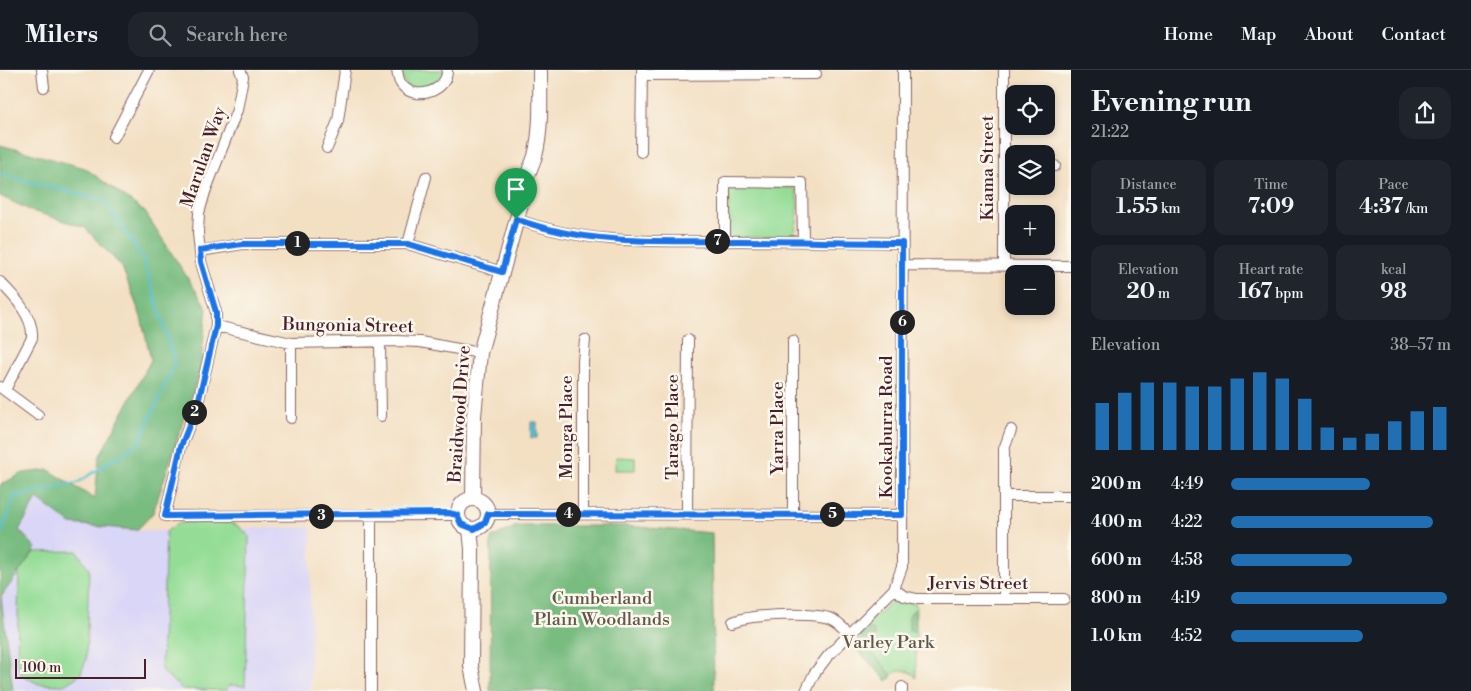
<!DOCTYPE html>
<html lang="en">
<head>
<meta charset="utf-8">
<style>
	body { margin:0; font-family:"Libre Bodoni",serif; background:#20242c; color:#f1f3f6; height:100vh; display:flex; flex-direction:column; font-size:19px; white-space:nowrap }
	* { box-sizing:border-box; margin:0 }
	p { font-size:16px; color:#9ea1a6 }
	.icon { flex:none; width:28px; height:28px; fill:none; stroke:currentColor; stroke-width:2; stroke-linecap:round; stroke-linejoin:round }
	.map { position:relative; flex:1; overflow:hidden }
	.panel { display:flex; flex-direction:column; background:#171b24; width:400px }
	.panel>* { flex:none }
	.controls { position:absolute; left:1005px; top:15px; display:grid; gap:10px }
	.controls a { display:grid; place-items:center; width:50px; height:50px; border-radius:10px; background:#171b24; box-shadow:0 2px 8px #0003; font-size:25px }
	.scale { position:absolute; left:15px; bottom:12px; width:131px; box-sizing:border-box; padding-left:5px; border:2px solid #4a1f2b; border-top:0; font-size:14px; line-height:18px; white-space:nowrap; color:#4a1f2b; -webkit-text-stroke:4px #fbf7ec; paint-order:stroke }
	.pin { position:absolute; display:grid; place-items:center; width:42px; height:42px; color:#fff; margin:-51px -21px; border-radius:50% 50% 50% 0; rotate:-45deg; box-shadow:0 0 5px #0007 }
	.pin .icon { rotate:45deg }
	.km { position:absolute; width:25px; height:25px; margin:-12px; border-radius:50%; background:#222; color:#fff; font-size:14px; line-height:25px; text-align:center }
	.round { display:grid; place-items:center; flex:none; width:52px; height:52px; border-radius:15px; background:#20242c }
	.overview { display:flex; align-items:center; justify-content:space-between; height:85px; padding:0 20px }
	h1 { font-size:28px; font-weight:700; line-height:38px }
	.stats { display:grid; grid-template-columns:repeat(3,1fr); gap:8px; height:85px; padding:5px 20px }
	.stats div { display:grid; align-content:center; border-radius:12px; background:#20242c; text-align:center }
	.stats b { font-size:21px; font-weight:700 }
	.stats small { font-size:14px; font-weight:400 }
	.stats p { font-size:14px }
	.chart { height:140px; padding:10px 20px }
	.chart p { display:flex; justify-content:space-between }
	.chart svg { width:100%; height:90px; margin-top:5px; stroke:#1f6fb2; stroke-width:6 }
	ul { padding:0 20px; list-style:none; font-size:16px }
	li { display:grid; grid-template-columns:80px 60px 1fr; align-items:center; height:38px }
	li i { height:12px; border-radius:6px; background:#1f6fb2 }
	header { display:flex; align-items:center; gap:30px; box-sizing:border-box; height:70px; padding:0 25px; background:#171b24; border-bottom:1px solid #363941 }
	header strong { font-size:24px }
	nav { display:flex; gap:28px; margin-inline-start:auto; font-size:18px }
	.search { width:350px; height:45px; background:#20242c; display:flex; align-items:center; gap:12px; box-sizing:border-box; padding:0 18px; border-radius:15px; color:#9ea1a6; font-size:19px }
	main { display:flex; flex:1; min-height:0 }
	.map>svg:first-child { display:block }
	.built { fill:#dad6f7 }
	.green { fill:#95dd97; stroke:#707e61 }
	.forest { fill:#78bc80; stroke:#616e56 }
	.water { fill:#54c0ce; stroke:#4f707c }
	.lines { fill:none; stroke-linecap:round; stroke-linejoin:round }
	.stream { stroke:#54c0ce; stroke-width:2.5 }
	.minor-casing { stroke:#856260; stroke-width:12 }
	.tertiary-casing { stroke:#856260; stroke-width:16 }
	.minor { stroke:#fff; stroke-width:10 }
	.tertiary { stroke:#fff; stroke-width:14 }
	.route-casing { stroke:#fff; stroke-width:10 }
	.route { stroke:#1a73e8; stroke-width:6 }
	.labels { text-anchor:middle; stroke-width:5; stroke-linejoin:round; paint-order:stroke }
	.street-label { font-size:18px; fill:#4a1f2b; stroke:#fbf7ec }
	.park-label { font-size:18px; fill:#60584b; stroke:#fbf7ec }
</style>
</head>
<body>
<header>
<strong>Milers</strong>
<div class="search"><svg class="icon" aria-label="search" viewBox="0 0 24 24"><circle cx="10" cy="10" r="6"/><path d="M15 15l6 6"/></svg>Search here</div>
<nav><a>Home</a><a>Map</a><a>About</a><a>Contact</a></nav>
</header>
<main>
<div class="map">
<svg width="1071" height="621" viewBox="0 0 1071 621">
	<rect width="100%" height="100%" fill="#fbf7ec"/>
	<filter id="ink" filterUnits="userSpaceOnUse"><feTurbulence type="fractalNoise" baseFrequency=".02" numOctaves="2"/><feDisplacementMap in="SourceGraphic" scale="10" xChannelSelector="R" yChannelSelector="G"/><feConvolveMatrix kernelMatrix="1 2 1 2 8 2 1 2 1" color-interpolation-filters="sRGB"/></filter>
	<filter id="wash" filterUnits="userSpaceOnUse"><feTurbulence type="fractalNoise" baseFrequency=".0096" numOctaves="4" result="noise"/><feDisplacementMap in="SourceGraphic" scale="20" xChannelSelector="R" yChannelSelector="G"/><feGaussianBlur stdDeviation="1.12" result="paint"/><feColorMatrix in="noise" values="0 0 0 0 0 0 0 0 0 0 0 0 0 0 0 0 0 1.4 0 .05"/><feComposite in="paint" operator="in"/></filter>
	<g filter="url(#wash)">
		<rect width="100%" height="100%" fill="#f3dfc2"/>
		<path class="built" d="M37,429L71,454L150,461L311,457L310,621H13L1,527L16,507L19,460Z"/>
		<path class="green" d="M400,0H445V7L426,20L406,16Z
			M734,117L794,118C800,126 799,161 791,168L731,167L728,164L729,119Z
			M616,387L635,388V400H615Z
			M229,452L238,456L249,466L245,616L229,615L226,621L182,619L161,600L166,462L178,453Z
			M77,481L89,499L86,590L80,605L64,615L39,614L21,605L17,589L19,501L34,482Z
			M899,530L916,534V608C908,597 894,598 887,611L849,571L892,531Z"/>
		<path class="forest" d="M0,75L85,98L145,142L207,238L200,300L153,443L137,460L71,454L37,429L19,460L36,478L1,527L13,621H0V415L23,403L49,400L95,429L99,387L151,290L141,247L122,197L84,157L32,141L0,126Z
			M517,456H625L712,463L714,621H490L491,468Z
			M914,539L916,561H909V546Z
			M861 565a7 7 0 1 1 14 0a7 7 0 1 1-14 0Z
			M853,569H856L867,576L892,605L890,609L886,610L852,574Z"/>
		<path class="water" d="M531,352H537V368H531Z"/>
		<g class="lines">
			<path class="stream" d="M0,104L105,131L143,188L175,293L139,373L77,413L15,426L0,467"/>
		</g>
	</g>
	<g filter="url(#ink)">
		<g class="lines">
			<g class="minor-casing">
				<path id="minor" d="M42,0L44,17
					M240,0L243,7L237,40L205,122L199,143L198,163L201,192L216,242V256L198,333L181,376L165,446L457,445
					M397,0C398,5 398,11 402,15C415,32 448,21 447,0
					M642,5L816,4
					M114,67L149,0
					M327,78L338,51L345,0
					M641,82L642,0
					M1046,96H1055
					M516,149C588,176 663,171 739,171C793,171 848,172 902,173
					M725,171V112L802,113L803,171
					M408,174L426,107
					M200,181L242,174H408L502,202
					M902,195L1071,196
					M1004,195V0
					M0,212C14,226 34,247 32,268L5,320
					M216,256L291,273L396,271L420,272L480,283
					M380,272L381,346
					M0,317L38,345
					M291,348V273
					M1004,426H1071
					M371,444V621
					M488,444L902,445
					M583,444V291L585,270
					M687,444L688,270
					M793,444V271
					M894,519L904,526L917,529H1064
					M1004,529V379L1011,360
					M733,552C751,544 814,542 832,549C839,552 844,558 850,564
					M806,621L814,604L828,586L894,519L902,497L903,0
					M902,621V617"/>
			</g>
			<g class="tertiary-casing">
				<path id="tertiary" d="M458 444a15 15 0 1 1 30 0a15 15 0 1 1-30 0Z
					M473,429L474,346L480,283L524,123C524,108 531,99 535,86C542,59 540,28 540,0
					M470,459L472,479L471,596L476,621"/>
			</g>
			<use href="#minor" class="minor"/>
			<use href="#tertiary" class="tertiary"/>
		</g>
	</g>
	<g class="lines" filter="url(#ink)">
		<g class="route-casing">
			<path id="route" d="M516,149C589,176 663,171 739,171C793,171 848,173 902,173V445L488,444L485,453L474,459L461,454L457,445L449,443L165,446L181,376L198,333L216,256V242L201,192L200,180L242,174H408L502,202Z"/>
		</g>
		<use href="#route" class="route"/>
	</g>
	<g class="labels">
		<g class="street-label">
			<text transform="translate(203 87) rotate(-71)" y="6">Marulan Way</text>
			<text transform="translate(987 98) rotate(-90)" y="6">Kiama Street</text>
			<text transform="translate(348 255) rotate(1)" y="6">Bungonia Street</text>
			<text transform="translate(459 344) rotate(-86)" y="6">Braidwood Drive</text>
			<text transform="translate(566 357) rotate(-90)" y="6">Monga Place</text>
			<text transform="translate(672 357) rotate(-90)" y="6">Tarago Place</text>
			<text transform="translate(886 357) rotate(-90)" y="6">Kookaburra Road</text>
			<text transform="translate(777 358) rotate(-90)" y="6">Yarra Place</text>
			<text x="978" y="519">Jervis Street</text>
		</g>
		<g class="park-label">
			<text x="602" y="534">Cumberland<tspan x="602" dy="21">Plain Woodlands</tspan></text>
			<text x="888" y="578">Varley Park</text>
		</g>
	</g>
</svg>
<div class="controls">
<a><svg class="icon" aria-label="locate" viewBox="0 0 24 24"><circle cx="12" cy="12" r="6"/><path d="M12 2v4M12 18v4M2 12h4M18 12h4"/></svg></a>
<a><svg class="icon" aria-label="layers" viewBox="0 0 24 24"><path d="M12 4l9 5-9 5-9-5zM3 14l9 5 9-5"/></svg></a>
<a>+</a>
<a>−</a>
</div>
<div class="scale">100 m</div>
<div class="pin" style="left:516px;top:149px;background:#1e9e55"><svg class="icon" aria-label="arrive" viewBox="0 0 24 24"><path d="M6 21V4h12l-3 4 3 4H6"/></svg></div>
<b class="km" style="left:297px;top:173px">1</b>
<b class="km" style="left:194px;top:342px">2</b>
<b class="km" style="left:321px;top:446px">3</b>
<b class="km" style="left:568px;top:444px">4</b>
<b class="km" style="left:832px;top:444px">5</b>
<b class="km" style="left:902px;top:252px">6</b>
<b class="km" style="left:717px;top:171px">7</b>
</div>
<section class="panel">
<div class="overview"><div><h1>Evening run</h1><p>21:22</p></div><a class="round"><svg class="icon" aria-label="share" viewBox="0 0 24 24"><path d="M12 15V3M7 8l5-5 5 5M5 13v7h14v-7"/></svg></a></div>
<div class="stats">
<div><p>Distance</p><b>1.55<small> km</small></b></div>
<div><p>Time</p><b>7:09</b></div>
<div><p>Pace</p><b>4:37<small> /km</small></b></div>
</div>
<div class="stats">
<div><p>Elevation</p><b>20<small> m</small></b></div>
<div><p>Heart rate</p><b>167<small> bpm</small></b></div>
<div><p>kcal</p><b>98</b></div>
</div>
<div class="chart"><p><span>Elevation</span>38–57 m</p>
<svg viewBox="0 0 160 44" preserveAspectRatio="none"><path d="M5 44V21M15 44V16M25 44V11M35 44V11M45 44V13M55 44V13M65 44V9M75 44V6M85 44V9M95 44V19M105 44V33M115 44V38M125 44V36M135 44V30M145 44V25M155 44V23"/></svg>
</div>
<ul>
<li><b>200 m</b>4:49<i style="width:63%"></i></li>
<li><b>400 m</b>4:22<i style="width:92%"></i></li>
<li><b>600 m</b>4:58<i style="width:55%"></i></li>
<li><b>800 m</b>4:19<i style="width:98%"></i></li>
<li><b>1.0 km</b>4:52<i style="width:60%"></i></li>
</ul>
</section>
</main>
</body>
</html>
